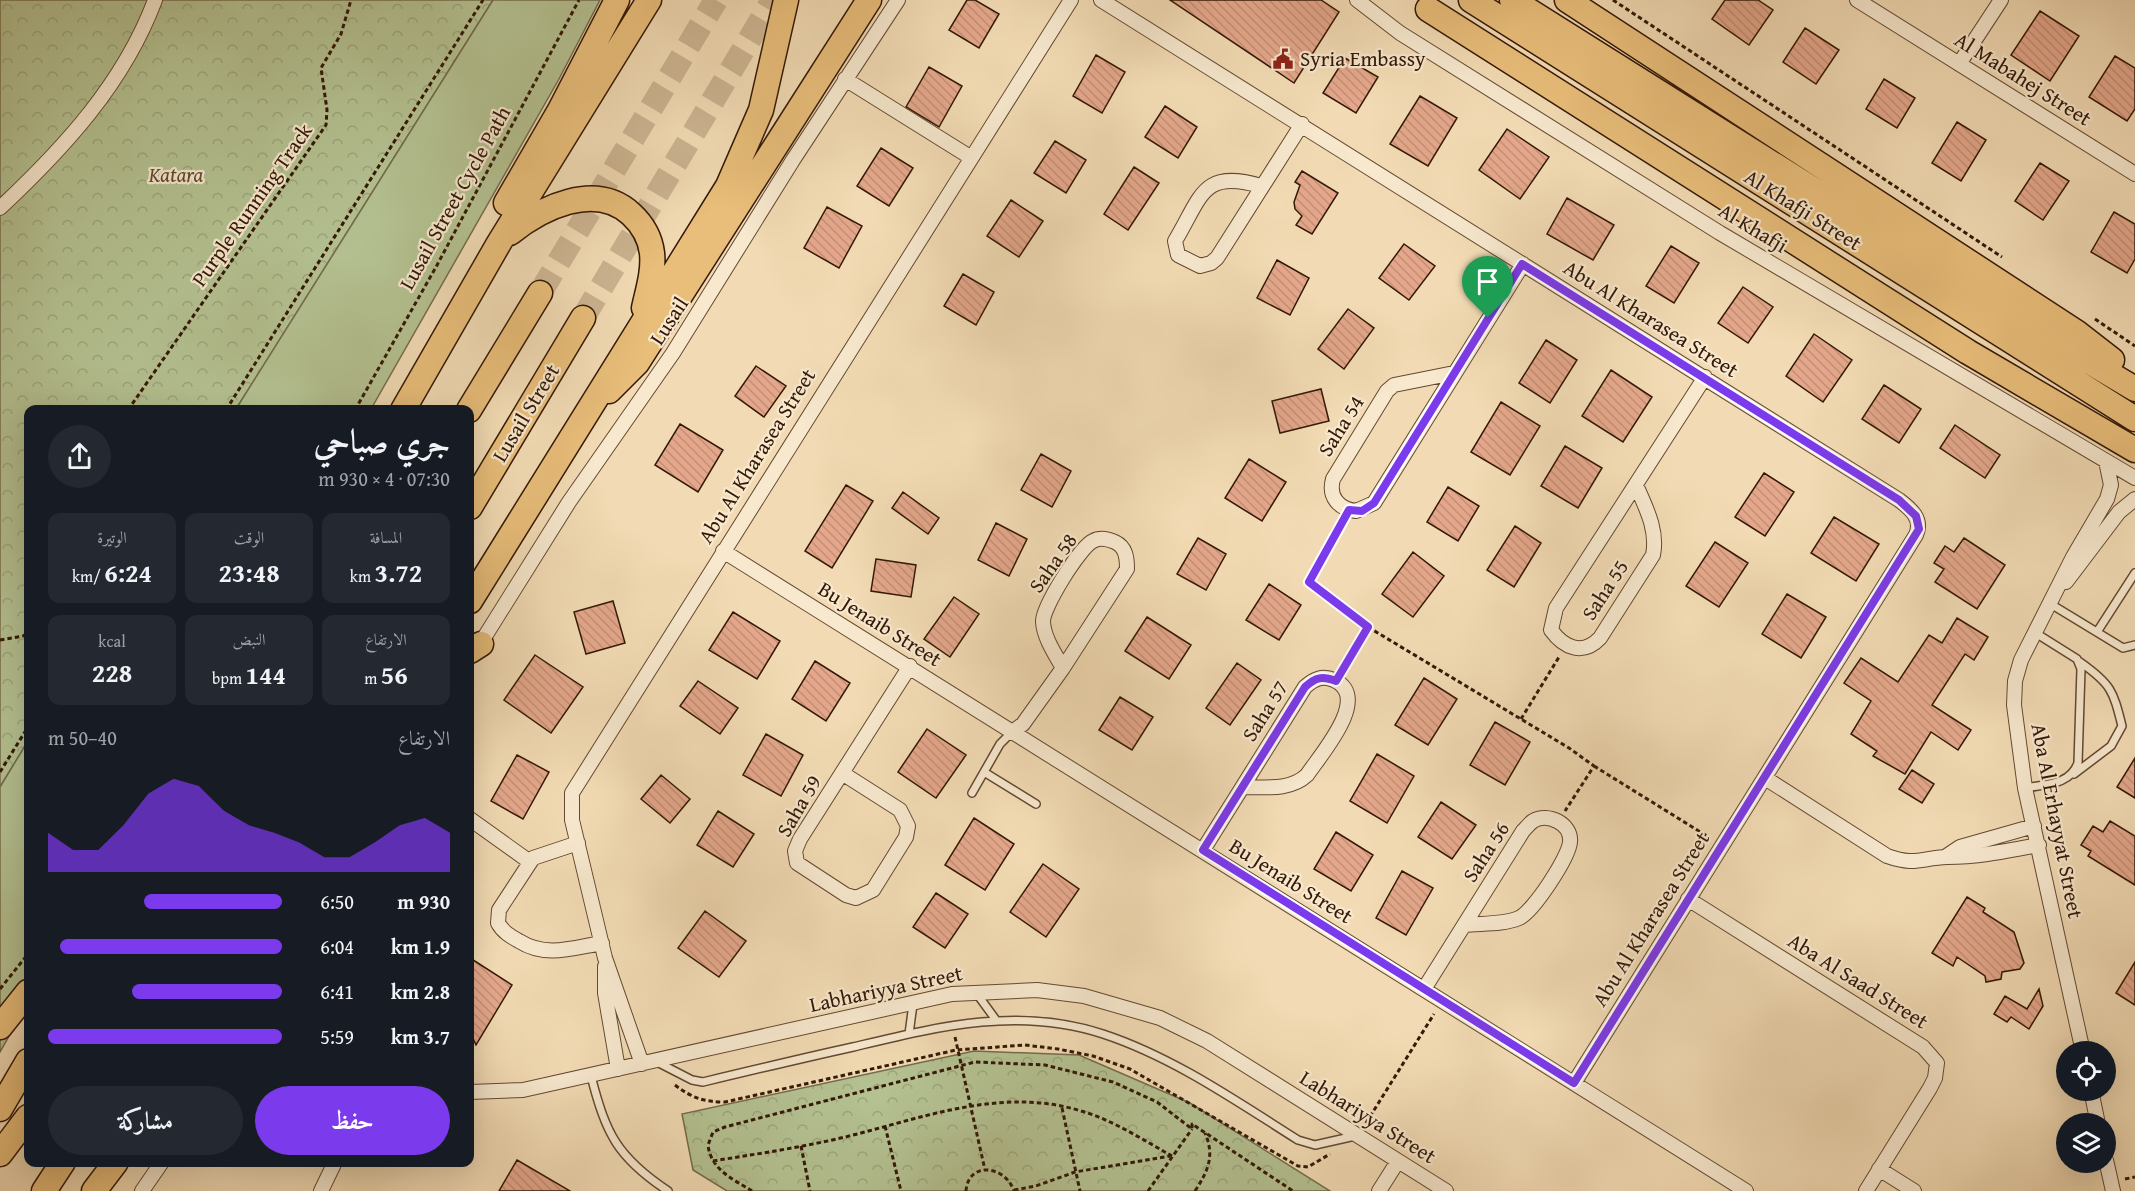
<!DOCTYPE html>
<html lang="ar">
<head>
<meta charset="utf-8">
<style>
	body { margin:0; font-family:"Gentium Book Plus",Amiri,serif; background:#242831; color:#f1f3f6; direction:rtl; height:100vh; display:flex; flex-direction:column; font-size:22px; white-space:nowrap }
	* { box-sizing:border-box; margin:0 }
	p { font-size:20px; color:#9ea1a6 }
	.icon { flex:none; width:33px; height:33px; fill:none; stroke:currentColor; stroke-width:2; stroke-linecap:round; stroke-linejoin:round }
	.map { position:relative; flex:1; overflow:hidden; direction:ltr }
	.side { position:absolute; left:24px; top:405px; width:450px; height:762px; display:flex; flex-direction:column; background:#171b24; border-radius:12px; box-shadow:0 6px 24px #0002; direction:rtl }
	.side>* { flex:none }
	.controls { position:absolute; left:2056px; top:1041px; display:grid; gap:12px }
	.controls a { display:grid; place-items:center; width:60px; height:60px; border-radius:50%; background:#171b24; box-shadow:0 6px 24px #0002; font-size:30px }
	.pin { position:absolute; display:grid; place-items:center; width:51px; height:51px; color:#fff; margin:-62px -26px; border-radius:50% 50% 50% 0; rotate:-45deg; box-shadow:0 0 6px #0007 }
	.pin .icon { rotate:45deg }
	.round { display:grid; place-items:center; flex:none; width:63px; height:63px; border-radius:32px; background:#242831 }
	.overview { display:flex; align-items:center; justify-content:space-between; height:102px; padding:0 24px }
	h1 { font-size:33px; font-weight:700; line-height:45px }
	.metrics { display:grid; grid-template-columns:repeat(3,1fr); gap:9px; height:102px; padding:6px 24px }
	.metrics div { display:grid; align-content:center; border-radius:12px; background:#242831; text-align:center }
	.metrics b { font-size:26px; font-weight:700 }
	.metrics small { font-size:16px; font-weight:400 }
	.metrics p { font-size:16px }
	.chart { height:168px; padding:12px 24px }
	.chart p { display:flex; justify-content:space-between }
	.chart svg { width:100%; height:108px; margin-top:6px; fill:#7c3aed; opacity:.7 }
	.primary-button { display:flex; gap:12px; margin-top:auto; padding:12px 24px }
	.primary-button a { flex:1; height:69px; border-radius:36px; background:#7c3aed; color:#fff; font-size:24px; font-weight:700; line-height:69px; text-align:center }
	.primary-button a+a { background:#242831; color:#f1f3f6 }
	ul { padding:0 24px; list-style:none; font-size:20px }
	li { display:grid; grid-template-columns:96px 72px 1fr; align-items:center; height:45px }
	li i { height:15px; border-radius:8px; background:#7c3aed }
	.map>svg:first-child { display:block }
	.forest { fill:url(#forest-crowns); stroke:#746c4c; stroke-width:1.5 }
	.garden { fill:#b4c191; stroke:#746c4c; stroke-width:1.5 }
	.building { fill:url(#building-back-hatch); stroke:#331806; stroke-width:1.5 }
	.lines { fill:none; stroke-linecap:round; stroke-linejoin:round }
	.highway-tunnel { stroke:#ccb491; stroke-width:24; stroke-dasharray:24 12; stroke-linecap:butt }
	.lane-casing { stroke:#634932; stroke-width:10 }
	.street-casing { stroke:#634932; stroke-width:16 }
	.highway-casing { stroke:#331806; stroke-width:27 }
	.path { stroke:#331806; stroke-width:3; stroke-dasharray:4.5 3; stroke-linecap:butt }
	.lane { stroke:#f7e8ce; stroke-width:7 }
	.street { stroke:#f7e8ce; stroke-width:14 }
	.highway { stroke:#e9be7a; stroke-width:24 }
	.route-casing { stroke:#fff; stroke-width:12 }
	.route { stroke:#7c3aed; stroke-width:8 }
	.labels { text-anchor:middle; stroke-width:4.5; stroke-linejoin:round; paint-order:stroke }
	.poi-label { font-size:21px; fill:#331806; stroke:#f7e8ce; text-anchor:start }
	.street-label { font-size:21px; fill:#331806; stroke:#f7e8ce }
	.park-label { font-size:21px; font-style:italic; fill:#5a4b30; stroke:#f7e8ce }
</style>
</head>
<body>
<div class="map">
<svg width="2135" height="1191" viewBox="0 0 2135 1191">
	<defs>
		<pattern id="forest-crowns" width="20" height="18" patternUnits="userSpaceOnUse" patternTransform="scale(1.5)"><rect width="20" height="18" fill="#b4c191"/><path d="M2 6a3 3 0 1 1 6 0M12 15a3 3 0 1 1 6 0" fill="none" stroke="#9ba57c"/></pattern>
		<pattern id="building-back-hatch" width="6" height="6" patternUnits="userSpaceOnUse" patternTransform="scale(1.5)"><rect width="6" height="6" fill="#e4a78b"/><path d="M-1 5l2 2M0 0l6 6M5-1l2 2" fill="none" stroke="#c48f76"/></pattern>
	</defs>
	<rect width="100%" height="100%" fill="#f2dbb4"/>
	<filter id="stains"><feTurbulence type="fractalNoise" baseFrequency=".00333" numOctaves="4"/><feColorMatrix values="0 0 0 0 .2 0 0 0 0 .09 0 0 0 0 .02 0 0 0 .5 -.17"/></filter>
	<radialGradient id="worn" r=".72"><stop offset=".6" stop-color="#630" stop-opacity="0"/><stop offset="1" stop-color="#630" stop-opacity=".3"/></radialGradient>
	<path class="forest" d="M0,0H493L236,409L28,410V741L0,787Z
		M974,1051L1079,1055L1190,1103L1330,1191H727L693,1170L682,1114Z"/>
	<path class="garden" d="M493,0H600L559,79L371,409H236Z
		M28,741V1003L0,1052V787Z"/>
	<path class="building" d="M967,0H975L999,14L979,48L949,30Z
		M1170,0H1321L1339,12L1294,83Z
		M1725,0H1758L1773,10L1749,45L1712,19Z
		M2040,11L2079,36L2050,81L2011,55Z
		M1805,28L1839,50L1816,84L1783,62Z
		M1096,55L1125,72L1102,113L1073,96Z
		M2115,56L2135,68V109L2127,121L2089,97Z
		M1345,58L1378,77L1356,113L1323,93Z
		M929,67L962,86L939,127L906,107Z
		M1884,79L1915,98L1897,128L1866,109Z
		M1420,96L1457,118L1428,166L1390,144Z
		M1165,106L1197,127L1178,158L1145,137Z
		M1957,122L1986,140L1961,181L1932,163Z
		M1507,129L1549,157L1520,199L1479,170Z
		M1055,141L1086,160L1066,193L1034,173Z
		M881,148L913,168L889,206L857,186Z
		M2040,163L2069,181L2043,220L2015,201Z
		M1134,167L1159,183L1128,230L1104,214Z
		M1302,171L1338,193L1312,234L1296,225L1302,216L1295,209L1294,202L1300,185L1295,182Z
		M1567,198L1614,225L1593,260L1547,234Z
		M1011,200L1043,221L1019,257L987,236Z
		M827,207L862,226L839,268L804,248Z
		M2114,212L2135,224V259L2127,273L2091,252Z
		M1404,244L1435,266L1409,300L1379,278Z
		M1671,246L1699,263L1674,303L1646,286Z
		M1277,260L1309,278L1290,315L1257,298Z
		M963,274L994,292L976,325L944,306Z
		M1743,287L1773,307L1748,343L1718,323Z
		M1348,309L1374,328L1344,369L1318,349Z
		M1814,334L1852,360L1823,402L1786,376Z
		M1546,340L1577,360L1550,403L1519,383Z
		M756,366L786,386L764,417L735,396Z
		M1611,370L1652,397L1623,442L1582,416Z
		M1884,385L1921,409L1899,443L1862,419Z
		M1321,389L1329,421L1280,433L1272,401Z
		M1501,402L1540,426L1510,475L1471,452Z
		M680,424L723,450L698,492L655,465Z
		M1955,425L2000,455L1985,478L1940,448Z
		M1565,446L1602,468L1578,508L1541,486Z
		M1041,454L1071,471L1052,507L1021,490Z
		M1249,459L1286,482L1262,521L1225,498Z
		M1764,473L1794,492L1765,536L1735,517Z
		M846,485L873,501L832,568L805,551Z
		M1448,487L1479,506L1458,541L1427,522Z
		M903,492L939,518L928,534L892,508Z
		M1834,517L1879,544L1856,581L1811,553Z
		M996,523L1027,539L1009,576L978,560Z
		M1515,526L1541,543L1514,587L1487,570Z
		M1198,538L1226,554L1206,590L1177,574Z
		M1964,538L2005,565L1977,609L1935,582L1944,569L1934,563L1945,546L1954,552Z
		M1715,542L1748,563L1719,607L1686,586Z
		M1413,552L1444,576L1413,617L1382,594Z
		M876,559L916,565L911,597L871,591Z
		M1269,584L1301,605L1279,640L1246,620Z
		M1787,594L1826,617L1801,658L1762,634Z
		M954,597L979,614L950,657L924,639Z
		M613,601L625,643L586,654L574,612Z
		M733,612L780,641L757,679L709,650Z
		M1147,617L1191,645L1169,679L1125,651Z
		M1957,618L1988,637L1974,660L1965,654L1932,705L1971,730L1958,750L1931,732L1905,774L1873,756L1877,751L1851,734L1871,701L1844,683L1861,658L1898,682L1929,635L1942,643Z
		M535,655L583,687L551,733L504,700Z
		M815,661L850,683L826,721L792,699Z
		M1237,663L1261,680L1230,725L1206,708Z
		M1424,678L1457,699L1428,745L1395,725Z
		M698,681L738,708L720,734L680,706Z
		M1120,697L1153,717L1132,750L1099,730Z
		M1495,722L1530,742L1505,785L1470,765Z
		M927,729L966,755L936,798L898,772Z
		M766,734L803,755L781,796L743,775Z
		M1377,754L1414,776L1387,823L1350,801Z
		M517,755L549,772L523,819L491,801Z
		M2135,758V798L2117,787Z
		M1912,770L1934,784L1922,803L1899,789Z
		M661,775L690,799L670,823L641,799Z
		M1441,802L1476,825L1452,859L1418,837Z
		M718,811L754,834L733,867L697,845Z
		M974,818L1014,844L985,890L945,865Z
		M2110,821L2135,836V885L2088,856L2091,851L2081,845L2093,826L2103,832Z
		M1336,832L1373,855L1351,891L1314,869Z
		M1043,864L1079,889L1046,937L1010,912Z
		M1402,871L1433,888L1406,935L1376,918Z
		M936,893L968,914L945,948L913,927Z
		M1967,897L1985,908L1983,912L2014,932L2024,963L2020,969L2002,972L2001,979L1986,982L1985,976L1957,957L1953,966L1932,953Z
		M705,911L746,941L719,977L678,948Z
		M470,958L512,985L476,1045L470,1032Z
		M2135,962V1005L2116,993Z
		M2039,989L2043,1006L2029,1029L2011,1017L2007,1022L1994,1014L2005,996L2027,1009Z
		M517,1160L570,1191H499Z"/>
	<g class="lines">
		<path class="highway-tunnel" d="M540,293L716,0
			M583,318L773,0"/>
		<g class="lane-casing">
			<path id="lane" d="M2049,603L2123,648L2135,645
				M2097,632L2135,573
				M984,772L1036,804
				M2074,774L2111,746L2122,726C2113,690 2111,684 2080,662
				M2025,788C2046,784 2070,785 2078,763L2081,669L2077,659L2034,632
				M972,793L1000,744L1011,733
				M977,994L996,1020
				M909,1034L913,1004
				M657,1062L692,1080L703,1082C753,1070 803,1058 853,1047C937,1027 1018,1006 1103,1034C1173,1057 1236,1101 1298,1140L1315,1145L1355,1136
				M591,1076C606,1134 617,1157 668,1191"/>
		</g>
		<g class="street-casing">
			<path id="street" d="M1101,0L1899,500C1911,509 1923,519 1916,535L1574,1083
				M1357,0L1400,33L1720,233L2135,478
				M1857,0L2135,174
				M1959,64L2001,0
				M845,79L970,157
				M1261,186C1202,169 1202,196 1175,241L1178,255L1200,266L1211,263L1217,258L1302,124
				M0,208C64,148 124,83 155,0
				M1454,373L1394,385L1387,391L1333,479C1328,497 1339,509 1356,511L1374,503L1523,264
				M1636,485C1646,508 1658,530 1653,555L1600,638C1583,656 1564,648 1551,630L1556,608L1705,377
				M723,551L1746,1191
				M2066,582L2119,512L2135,499
				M477,649L569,502L673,353L793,160L898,0
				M1011,733L1023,724L1063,668L1127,569C1127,558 1126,547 1115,542C1108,539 1100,537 1093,541C1080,547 1042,608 1043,622C1044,638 1055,654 1063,668
				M842,773L900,810L908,826L906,837L873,890L856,898L846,895L797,863L795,851L800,839L910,666
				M1765,778L1887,856C1915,866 1921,858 1947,857C1978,857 2007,851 2039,845
				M470,819L530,862
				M578,843L533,858L499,910L498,923C503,932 510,936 519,941C546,958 572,948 602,943
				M1203,850L1305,687C1314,679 1322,675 1334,680C1372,697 1321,754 1307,775C1290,791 1265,787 1243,787
				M1945,857L1960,847L2034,826
				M1688,899L1923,1047L1937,1063L1935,1078L1930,1088L1866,1191
				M605,966V993L618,1069
				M1424,989L1523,831C1526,828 1530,823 1533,821C1548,812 1572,824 1570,842C1569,857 1533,912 1519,918C1503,925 1481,923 1464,925
				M2083,1052L2025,788L2014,705L2015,681L2021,660L2073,557L2107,499L2111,485L2106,461
				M642,1064L605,958L572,820V793L1071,0
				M2091,1090L2098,1124
				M470,1092L523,1090L952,994L1037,990L1084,996L1160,1018L1207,1041L1446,1191
				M2106,1160L2113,1191
				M1879,1169L1914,1191
				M142,1191L162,1162
				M321,1191L335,1162
				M1379,1191L1398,1161"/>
		</g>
		<g class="highway-casing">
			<path id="highway" d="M1471,0L2135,419
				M1512,0L2051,339L2135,389
				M1567,0L2076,332L2112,360
				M1428,9L1968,352L2135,450
				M506,203L560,110L617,0
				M510,233C541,208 595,181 631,214C643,225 650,237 652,253C654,271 648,290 644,308
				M609,391L637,363L869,0
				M403,410L499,243L649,0
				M469,410L540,293
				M470,507L583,318
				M470,601L728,186L761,110L786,0
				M470,651L481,644
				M0,1027L28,992
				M0,1109L28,1061
				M0,1154L28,1117
				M44,1191L63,1162
				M94,1191L116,1162"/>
		</g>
		<path class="path" d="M1613,0L2002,257
			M2095,319L2135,346
			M128,410L326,125L327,110L321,68L341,34L351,0
			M226,410L483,0
			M355,410L436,267L579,0
			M1343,522L1309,582L1368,627L1343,669
			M1368,627L1569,748L1594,766L1565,811
			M0,640L23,636L28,633
			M1521,719L1559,657
			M1594,766L1710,838
			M0,772L28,727
			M0,989L28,954
			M955,1037L985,1170
			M675,1085C692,1098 704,1102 725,1102L956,1050L1025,1045L1058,1049L1093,1056L1130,1069L1298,1166L1308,1167L1330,1154
			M1062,1108L1080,1191
			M1366,1123L1434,1014
			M885,1126L901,1191
			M801,1146L810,1191
			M713,1161C762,1153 812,1146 861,1133C933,1114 1007,1088 1081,1111C1113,1120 1143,1140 1172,1156
			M2125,1179L2135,1177
			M1014,1190L1036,1186L1075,1172L1170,1156
			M752,1191C733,1179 711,1170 708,1145L713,1132L725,1127L975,1062L1045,1065L1113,1082L1157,1102L1192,1129V1124L1293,1191
			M966,1191C968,1161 1005,1165 1014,1191
			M1148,1191L1192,1129
			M1195,1191C1208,1171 1215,1156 1205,1133"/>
		<use href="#lane" class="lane"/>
		<use href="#street" class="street"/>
		<use href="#highway" class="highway"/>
	</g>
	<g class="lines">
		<g class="route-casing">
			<path id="route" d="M1522,264L1899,500L1916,516L1919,529L1574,1083L1203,850L1305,687C1316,677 1322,676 1336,681L1368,627L1309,582L1349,510L1362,511L1374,503Z"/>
		</g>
		<use href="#route" class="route"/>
	</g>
	<defs>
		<g id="civic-bare" transform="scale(1.62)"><path d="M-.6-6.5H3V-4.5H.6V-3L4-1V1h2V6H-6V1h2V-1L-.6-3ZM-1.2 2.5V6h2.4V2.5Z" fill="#8f2418" stroke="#f7e8ce" stroke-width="2.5" paint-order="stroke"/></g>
	</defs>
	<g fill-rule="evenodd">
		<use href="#civic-bare" x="1283" y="59"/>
	</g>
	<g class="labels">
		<g class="poi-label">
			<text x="1300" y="66">Syria Embassy</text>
		</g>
		<g class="street-label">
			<text transform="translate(2023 79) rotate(32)" y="7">Al Mabahej Street</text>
			<text transform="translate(455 198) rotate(-61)" y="7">Lusail Street Cycle Path</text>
			<text transform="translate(252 205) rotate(-55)" y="7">Purple Running Track</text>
			<text transform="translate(1803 210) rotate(32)" y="7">Al Khafji Street</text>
			<text transform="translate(1753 228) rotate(31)" y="7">Al Khafji</text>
			<text transform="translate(1651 319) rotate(32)" y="7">Abu Al Kharasea Street</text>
			<text transform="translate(669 321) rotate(-57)" y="7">Lusail</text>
			<text transform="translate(526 413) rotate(-59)" y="7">Lusail Street</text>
			<text transform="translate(1341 426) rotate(-58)" y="7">Saha 54</text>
			<text transform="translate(757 456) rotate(-58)" y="7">Abu Al Kharasea Street</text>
			<text transform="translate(1053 563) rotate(-55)" y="7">Saha 58</text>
			<text transform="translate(1605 590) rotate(-57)" y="7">Saha 55</text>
			<text transform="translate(880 624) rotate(32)" y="7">Bu Jenaib Street</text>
			<text transform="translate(1265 711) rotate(-58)" y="7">Saha 57</text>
			<text transform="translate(799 806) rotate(-60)" y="7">Saha 59</text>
			<text transform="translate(2057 821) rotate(79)" y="7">Aba Al Erhayyat Street</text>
			<text transform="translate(1486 852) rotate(-57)" y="7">Saha 56</text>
			<text transform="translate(1291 881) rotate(32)" y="7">Bu Jenaib Street</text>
			<text transform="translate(1651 919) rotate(-58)" y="7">Abu Al Kharasea Street</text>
			<text transform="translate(1858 981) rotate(32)" y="7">Aba Al Saad Street</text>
			<text transform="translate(886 989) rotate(-12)" y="7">Labhariyya Street</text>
			<text transform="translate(1368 1117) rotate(32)" y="7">Labhariyya Street</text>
		</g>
		<g class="park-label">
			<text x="176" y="182">Katara</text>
		</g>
	</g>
	<rect width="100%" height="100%" filter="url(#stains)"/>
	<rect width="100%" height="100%" fill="url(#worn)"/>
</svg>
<div class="controls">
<a><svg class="icon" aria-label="locate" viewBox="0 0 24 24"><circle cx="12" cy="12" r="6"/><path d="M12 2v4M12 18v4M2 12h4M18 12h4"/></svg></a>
<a><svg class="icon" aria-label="layers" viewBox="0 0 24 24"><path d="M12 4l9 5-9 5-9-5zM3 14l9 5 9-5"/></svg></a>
</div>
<div class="pin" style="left:1488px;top:318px;background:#1e9e55"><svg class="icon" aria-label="arrive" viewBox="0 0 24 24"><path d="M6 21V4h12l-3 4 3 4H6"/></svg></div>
<section class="side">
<div class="overview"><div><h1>جري صباحي</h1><p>07:30 · 4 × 930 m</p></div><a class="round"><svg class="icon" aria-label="share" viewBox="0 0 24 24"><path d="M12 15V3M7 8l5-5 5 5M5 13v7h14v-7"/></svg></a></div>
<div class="metrics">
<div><p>المسافة</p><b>3.72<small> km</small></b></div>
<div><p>الوقت</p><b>23:48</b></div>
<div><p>الوتيرة</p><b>6:24<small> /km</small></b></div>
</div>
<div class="metrics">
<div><p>الارتفاع</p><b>56<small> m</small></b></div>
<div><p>النبض</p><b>144<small> bpm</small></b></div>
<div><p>kcal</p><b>228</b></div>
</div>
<div class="chart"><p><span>الارتفاع</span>40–50 m</p>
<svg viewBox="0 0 160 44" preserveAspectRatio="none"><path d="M0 44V28L10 35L20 35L30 25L40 12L50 6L60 9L70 19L80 25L90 28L100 32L110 38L120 38L130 32L140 25L150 22L160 28V44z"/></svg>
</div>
<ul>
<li><b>930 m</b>6:50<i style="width:59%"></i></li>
<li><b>1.9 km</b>6:04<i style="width:95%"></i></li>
<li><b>2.8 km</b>6:41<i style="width:64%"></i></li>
<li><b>3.7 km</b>5:59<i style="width:100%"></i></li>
</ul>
<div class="primary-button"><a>حفظ</a><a>مشاركة</a></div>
</section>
</div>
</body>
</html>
